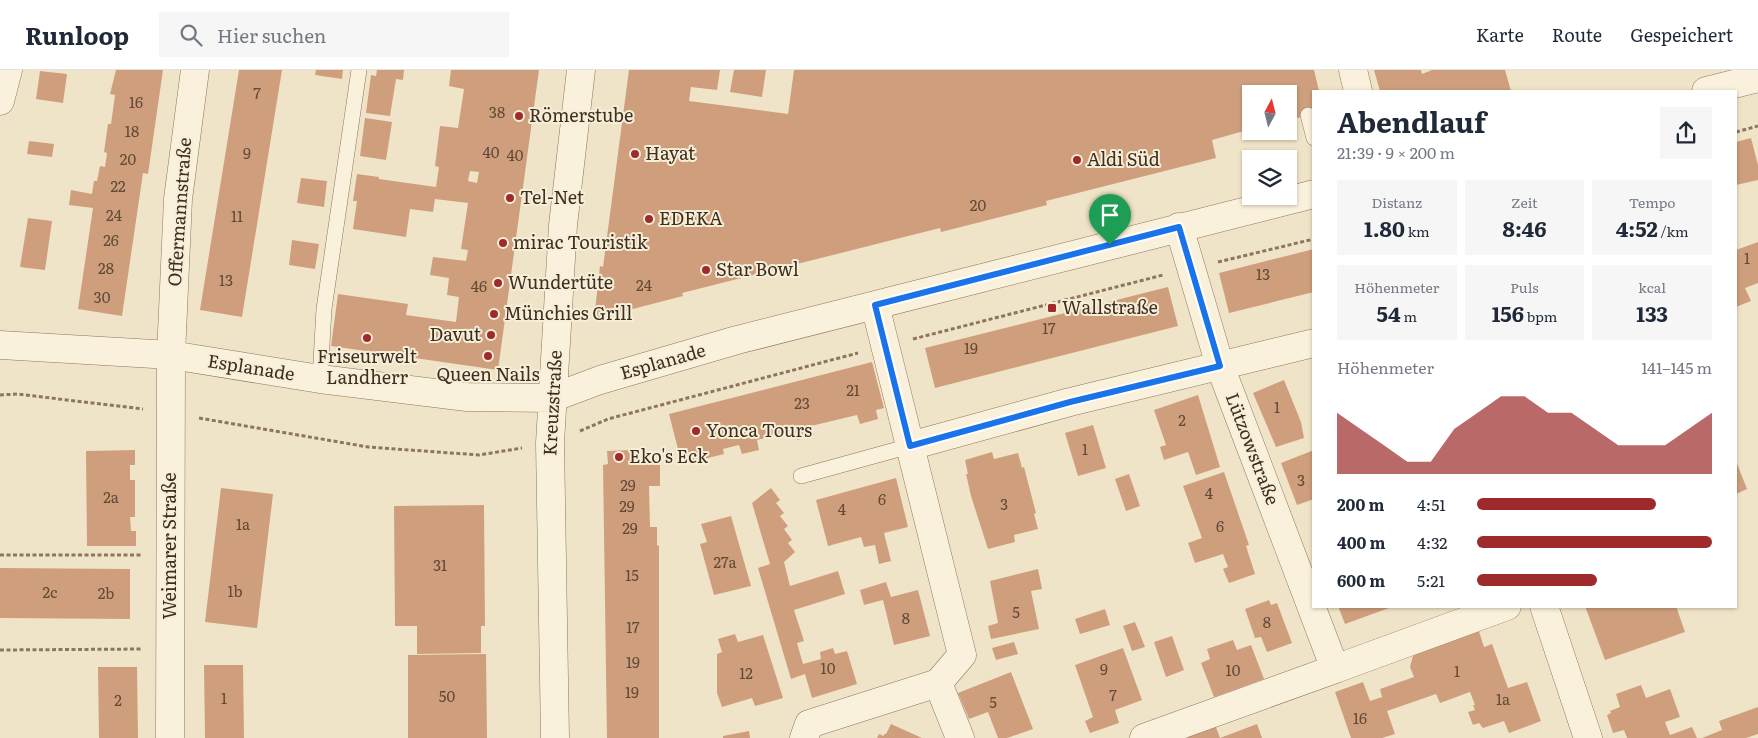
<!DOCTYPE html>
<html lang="de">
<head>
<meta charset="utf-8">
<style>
	body { margin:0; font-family:Literata,serif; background:#f6f6f7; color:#1f2937; height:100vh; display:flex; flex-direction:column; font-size:19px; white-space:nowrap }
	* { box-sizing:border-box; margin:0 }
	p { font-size:16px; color:#747a83 }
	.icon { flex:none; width:28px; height:28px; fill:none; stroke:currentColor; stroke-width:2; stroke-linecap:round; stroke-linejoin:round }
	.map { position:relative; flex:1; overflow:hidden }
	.details { position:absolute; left:1312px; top:20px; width:425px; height:518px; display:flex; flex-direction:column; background:#fff; border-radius:0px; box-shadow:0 1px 4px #0004 }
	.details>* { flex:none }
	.needle { width:32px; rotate:7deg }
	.controls { position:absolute; left:1242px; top:15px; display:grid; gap:10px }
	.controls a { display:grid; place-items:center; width:55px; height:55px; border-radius:0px; background:#fff; box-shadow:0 1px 4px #0004; font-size:25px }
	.pin { position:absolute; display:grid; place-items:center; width:42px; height:42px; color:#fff; margin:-51px -21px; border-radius:50% 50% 50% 0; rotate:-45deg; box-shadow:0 0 5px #0007 }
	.pin .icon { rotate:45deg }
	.round { display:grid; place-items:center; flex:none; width:52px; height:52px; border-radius:0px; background:#f6f6f7 }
	.overview { display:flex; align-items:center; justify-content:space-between; height:85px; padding:0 25px }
	h1 { font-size:28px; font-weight:700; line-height:38px }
	.metrics { display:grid; grid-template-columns:repeat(3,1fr); gap:8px; height:85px; padding:5px 25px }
	.metrics div { display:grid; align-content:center; border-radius:0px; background:#f6f6f7; text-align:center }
	.metrics b { font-size:21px; font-weight:700 }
	.metrics small { font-size:14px; font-weight:400 }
	.metrics p { font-size:14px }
	.chart { height:140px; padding:10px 25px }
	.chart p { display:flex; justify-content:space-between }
	.chart svg { width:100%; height:90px; margin-top:5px; fill:#9e2a2b; opacity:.7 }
	ul { padding:0 25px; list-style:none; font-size:16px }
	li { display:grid; grid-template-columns:80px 60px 1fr; align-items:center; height:38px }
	li i { height:12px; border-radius:6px; background:#9e2a2b }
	header { display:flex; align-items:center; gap:30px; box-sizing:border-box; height:70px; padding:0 25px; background:#fff; border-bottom:1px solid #e0e1e3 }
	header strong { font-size:24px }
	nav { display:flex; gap:28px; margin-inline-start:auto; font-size:18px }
	.search { width:350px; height:45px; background:#f6f6f7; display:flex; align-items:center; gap:12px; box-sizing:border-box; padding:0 18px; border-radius:0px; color:#747a83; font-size:19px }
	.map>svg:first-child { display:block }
	.building { fill:#cf9f7d; fill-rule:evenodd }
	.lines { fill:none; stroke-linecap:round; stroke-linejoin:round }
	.service-casing { stroke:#8d765c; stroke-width:16 }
	.minor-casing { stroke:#8d765c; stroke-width:29 }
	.path { stroke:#8d765c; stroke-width:3; stroke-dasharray:4 2.5; stroke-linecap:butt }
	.service { stroke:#faf1dc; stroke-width:15 }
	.minor { stroke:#faf1dc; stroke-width:28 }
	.route-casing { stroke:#fff; stroke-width:10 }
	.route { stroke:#1a73e8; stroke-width:6 }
	.poi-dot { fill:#9e2a2b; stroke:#f7eed8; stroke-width:2 }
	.labels { text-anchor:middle; stroke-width:4; stroke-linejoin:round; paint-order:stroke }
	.number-label { font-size:15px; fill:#624a37 }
	.poi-label { font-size:18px; fill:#3d2e20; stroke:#f7eed8; text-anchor:start }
	.street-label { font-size:18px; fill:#3d2e20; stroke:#f7eed8 }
</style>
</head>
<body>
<header>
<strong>Runloop</strong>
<div class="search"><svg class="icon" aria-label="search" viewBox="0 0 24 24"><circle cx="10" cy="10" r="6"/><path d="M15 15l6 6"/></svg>Hier suchen</div>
<nav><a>Karte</a><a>Route</a><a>Gespeichert</a></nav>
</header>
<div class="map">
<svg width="1758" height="668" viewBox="0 0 1758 668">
	<rect width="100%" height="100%" fill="#f0e4c8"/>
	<path class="building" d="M116,0H163L148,104L143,103L122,246L78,239L93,138L69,135L71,120L92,124L94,111H97L100,96L105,97L107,83L104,82L108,54H111L115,25L110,24Z
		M239,0H282L242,247L200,240Z
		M316,0H343L342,9L315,5Z
		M377,0H404L403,10L396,9L390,46L366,43L371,5L376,6Z
		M451,0H539L498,300L331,276L338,224L408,234L406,245L456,252L459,227L447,225L449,208L430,205L433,187L466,191L468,180L461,179L468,133L435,129L433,142L410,139L406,167L353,159L357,131H353L357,104L379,107V109L436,117L439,97L435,96L440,56L458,58L464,19L449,16ZM470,101L479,102L477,113L468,111Z
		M629,0H720L717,20L691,17L689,31L788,44L794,0H1314L1319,21H1314V44L1289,50V24H1251V59L1212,70L1216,88L1046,131L1047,135L941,162L940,158L682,223L683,226L594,249L600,196L603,197Z
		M734,0H766L762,27L730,22Z
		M1374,0H1421L1422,4L1432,0H1505L1511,21H1380Z
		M40,1L67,4L63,33L36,29Z
		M365,48L392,52L386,90L360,86Z
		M1751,68L1758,95V110L1736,115V72Z
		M29,71L54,74L52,87L27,84Z
		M301,108L327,111L324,137L297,133Z
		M28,148L52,151L45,200L20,197Z
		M292,170L319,174L315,199L289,195Z
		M1758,172V213L1745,218L1751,231L1736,237V180Z
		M1314,179V222L1229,243L1219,203Z
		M1168,217L1178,256L935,318L925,278Z
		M872,292L884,338L876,340L878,349L860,354L857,345L811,356L814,365L797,370L795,361L780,364L757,370L759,380L742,384L739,375L723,379L724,384L684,394L683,387H680L669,344Z
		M1284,310L1301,352L1304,368L1276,377L1253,323Z
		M1198,325L1220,397L1196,405L1188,382L1164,390L1160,377L1166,375L1154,340Z
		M1093,355L1106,398L1078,406L1065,363Z
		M135,380V395H130V410H135V447H130L131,461H136V476H87L86,381Z
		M630,380L631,394L660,395V416H649L650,457H657V475L659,476V668H607L603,395L608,394L607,381Z
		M1314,380V429L1297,435L1281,393Z
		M992,382L994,389L1018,383L1022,398L1024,397L1036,443L1034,444L1038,459L1014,465L1015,472L988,479L971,426L966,404H968L965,390Z
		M1736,391L1747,419L1736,424Z
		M1224,402L1249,475L1246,476L1255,504L1229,513L1223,499L1228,497L1223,484L1195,493L1188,473L1202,468L1183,416Z
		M1129,404L1140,436L1126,441L1115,409Z
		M896,408L908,457L884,463L891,491L879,494L875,475L864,477L861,467L828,476L816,430Z
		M221,418L273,424L257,558L205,552Z
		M771,418L780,430L776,433L784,443L780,446L788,456L784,459L792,470L788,473L795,482L784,492L790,516L838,501L845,524L794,540L804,571L797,573L803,594L821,589L820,582L833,578L835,584L847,581L857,614L812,628L805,604L791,609L758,498L770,494L752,433Z
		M484,435L485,556H481V583L417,584V556H395L394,436Z
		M731,446L751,516L714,525L700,474L707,472L701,454Z
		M0,498L130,499V549L0,548Z
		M1038,499L1042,519L1031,521L1039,559L991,569L988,556L998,553L990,511Z
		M886,512L891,527L918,520L930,566L894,575L883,530L864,535L860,520Z
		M1269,530L1271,535L1277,533L1292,573L1267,582L1261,567L1255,568L1245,539Z
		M1338,536H1389V538L1345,554Z
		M1585,536H1676L1685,562L1605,590Z
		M1105,539L1110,555L1080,564L1075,549Z
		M1135,552L1145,577L1132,581L1123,556Z
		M1477,555L1484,577L1492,574L1508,618L1527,612L1541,651L1509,663L1504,651L1483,658L1479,653L1473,655L1468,642L1475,640L1473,635H1475L1470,622L1440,633L1436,624L1387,641L1395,664L1382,668H1351L1335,622L1363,612L1370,631L1382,627L1380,619L1414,607L1410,597L1415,578Z
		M735,564L738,572L763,565L783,628L755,636L752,628L722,637L717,623V584L722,582L718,569Z
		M1172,566L1184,600L1166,607L1154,572Z
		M1233,570L1237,580L1251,575L1264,609L1214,627L1201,593L1210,589L1207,579Z
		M1014,572L1018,584L996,590L992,578Z
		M1123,578L1142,630L1115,640L1119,653L1090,663L1085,651L1093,647L1075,595Z
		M486,584L487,668H408V585Z
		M204,595H243L244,668H205Z
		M98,597H137L138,668H99Z
		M1011,602L1033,659L1007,668H998L988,642L969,649L958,623Z
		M1641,615L1646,628L1670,619L1680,647L1665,652L1670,665L1692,657L1697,668H1627L1624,660L1613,663L1607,645L1611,643L1610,641L1620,637L1616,624Z
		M1758,637V664L1746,668H1702L1722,660L1719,651Z
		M1214,652L1220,668H1188L1185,661Z
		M891,654L922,668H877L879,664L884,666V664H886Z
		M1257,654L1262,668H1220Z
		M749,661L750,668H723V666Z"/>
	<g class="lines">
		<g class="service-casing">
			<path id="service" d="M1308,45L1314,68
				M320,309L324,239L359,0
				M801,406L910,376"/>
		</g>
		<g class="minor-casing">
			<path id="minor" d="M1353,0L1358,21
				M1706,21L1758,8
				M0,31L8,0
				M0,275L171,285L320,309L467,327L552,328L600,310L737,270L1314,124
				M910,376L1070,332L1314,273
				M1544,536L1588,668
				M1335,599L1507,536
				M938,613L960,668
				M170,668L171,285L178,129L195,0
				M555,668L550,373L563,155L581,0
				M804,668L809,654L938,613L962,585L875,235
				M1144,668L1335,599L1220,296L1179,157"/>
		</g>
		<path class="path" d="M1736,62L1758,56
			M1218,192L1314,169
			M913,269L1163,205
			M0,325L17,324L143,339
			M199,348L368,377L479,385L522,378
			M580,361L608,349L858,283
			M0,485H142
			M0,580L142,579"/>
		<use href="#service" class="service"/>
		<use href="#minor" class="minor"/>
	</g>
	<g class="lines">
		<g class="route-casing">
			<path id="route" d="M1179,157L1220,296L1070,332L910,376L875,235Z"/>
		</g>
		<use href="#route" class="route"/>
	</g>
	<g class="poi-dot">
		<circle cx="519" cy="46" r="5"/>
		<circle cx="635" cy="84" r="5"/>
		<circle cx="1077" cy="90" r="5"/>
		<circle cx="510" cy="128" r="5"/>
		<circle cx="649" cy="149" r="5"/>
		<circle cx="503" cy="173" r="5"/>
		<circle cx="706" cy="200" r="5"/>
		<circle cx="498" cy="213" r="5"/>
		<rect x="1047" y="233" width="10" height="10" rx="2.5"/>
		<circle cx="494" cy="244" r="5"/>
		<circle cx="491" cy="265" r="5"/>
		<circle cx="367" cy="268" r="5"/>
		<circle cx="488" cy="286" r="5"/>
		<circle cx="696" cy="361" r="5"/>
		<circle cx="619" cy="387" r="5"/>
	</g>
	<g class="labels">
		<g class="number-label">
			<text x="257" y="29">7</text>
			<text x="136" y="38">16</text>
			<text x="497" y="48">38</text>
			<text x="132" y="67">18</text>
			<text x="491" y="88">40</text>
			<text x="247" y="89">9</text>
			<text x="515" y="91">40</text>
			<text x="128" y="95">20</text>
			<text x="118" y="122">22</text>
			<text x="978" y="141">20</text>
			<text x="114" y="151">24</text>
			<text x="237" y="152">11</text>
			<text x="111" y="176">26</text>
			<text x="1747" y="194">1</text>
			<text x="106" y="204">28</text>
			<text x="1263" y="210">13</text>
			<text x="226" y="216">13</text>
			<text x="644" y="221">24</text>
			<text x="479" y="222">46</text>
			<text x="102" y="233">30</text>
			<text x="1049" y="264">17</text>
			<text x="971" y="284">19</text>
			<text x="853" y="326">21</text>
			<text x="802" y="339">23</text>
			<text x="1277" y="343">1</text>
			<text x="1182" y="356">2</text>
			<text x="1085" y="385">1</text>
			<text x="1301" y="416">3</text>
			<text x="628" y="421">29</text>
			<text x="1209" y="429">4</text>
			<text x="111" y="433">2a</text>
			<text x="882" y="435">6</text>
			<text x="1004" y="440">3</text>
			<text x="627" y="442">29</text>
			<text x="842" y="445">4</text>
			<text x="243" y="460">1a</text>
			<text x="1220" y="462">6</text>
			<text x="630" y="464">29</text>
			<text x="725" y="498">27a</text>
			<text x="440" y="501">31</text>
			<text x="632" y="511">15</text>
			<text x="235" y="527">1b</text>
			<text x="50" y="528">2c</text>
			<text x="106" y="529">2b</text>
			<text x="1016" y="548">5</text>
			<text x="906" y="554">8</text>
			<text x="1267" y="558">8</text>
			<text x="633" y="563">17</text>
			<text x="633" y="598">19</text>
			<text x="828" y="604">10</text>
			<text x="1104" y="605">9</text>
			<text x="1233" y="606">10</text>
			<text x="1457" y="607">1</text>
			<text x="746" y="609">12</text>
			<text x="632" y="628">19</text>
			<text x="1113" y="631">7</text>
			<text x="447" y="632">50</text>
			<text x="224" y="634">1</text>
			<text x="1503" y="635">1a</text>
			<text x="118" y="636">2</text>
			<text x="993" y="638">5</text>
			<text x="1360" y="654">16</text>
		</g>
		<g class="poi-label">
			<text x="529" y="52">Römerstube</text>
			<text x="645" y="90">Hayat</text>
			<text x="1087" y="96">Aldi Süd</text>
			<text x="520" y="134">Tel-Net</text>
			<text x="659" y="155">EDEKA</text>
			<text x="513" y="179">mirac Touristik</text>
			<text x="716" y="206">Star Bowl</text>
			<text x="508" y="219">Wundertüte</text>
			<text x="1062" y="244">Wallstraße</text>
			<text x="504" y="250">Münchies Grill</text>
			<text x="481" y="271" text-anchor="end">Davut</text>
			<text x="367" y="293" text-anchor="middle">Friseurwelt<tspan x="367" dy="21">Landherr</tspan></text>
			<text x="488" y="311" text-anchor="middle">Queen Nails</text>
			<text x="706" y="367">Yonca Tours</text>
			<text x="629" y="393">Eko's Eck</text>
		</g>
		<g class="street-label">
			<text transform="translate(180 142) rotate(-86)" y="6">Offermannstraße</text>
			<text transform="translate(663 292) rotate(-16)" y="6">Esplanade</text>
			<text transform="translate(251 298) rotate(9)" y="6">Esplanade</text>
			<text transform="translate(553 333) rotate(-87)" y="6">Kreuzstraße</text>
			<text transform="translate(1252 379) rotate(69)" y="6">Lützowstraße</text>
			<text transform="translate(170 476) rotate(-90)" y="6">Weimarer Straße</text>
		</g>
	</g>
</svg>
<div class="controls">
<a><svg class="needle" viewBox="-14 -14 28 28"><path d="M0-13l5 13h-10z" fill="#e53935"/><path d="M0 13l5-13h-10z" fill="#747a83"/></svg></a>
<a><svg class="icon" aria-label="layers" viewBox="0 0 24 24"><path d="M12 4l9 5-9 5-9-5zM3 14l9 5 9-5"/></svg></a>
</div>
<div class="pin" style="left:1110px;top:175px;background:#1e9e55"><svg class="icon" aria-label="arrive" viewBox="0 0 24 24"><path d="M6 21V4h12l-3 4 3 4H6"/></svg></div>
<section class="details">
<div class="overview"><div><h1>Abendlauf</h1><p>21:39 · 9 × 200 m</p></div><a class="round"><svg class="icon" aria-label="share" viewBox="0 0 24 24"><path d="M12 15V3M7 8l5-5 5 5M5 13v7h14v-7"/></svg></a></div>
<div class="metrics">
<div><p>Distanz</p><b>1.80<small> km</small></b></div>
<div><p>Zeit</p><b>8:46</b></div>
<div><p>Tempo</p><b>4:52<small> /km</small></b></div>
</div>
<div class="metrics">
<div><p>Höhenmeter</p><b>54<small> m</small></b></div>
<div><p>Puls</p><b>156<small> bpm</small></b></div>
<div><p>kcal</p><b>133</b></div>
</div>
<div class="chart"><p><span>Höhenmeter</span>141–145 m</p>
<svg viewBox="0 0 160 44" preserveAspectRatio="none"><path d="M0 44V14L10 22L20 30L30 38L40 38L50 22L60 14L70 6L80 6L90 14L100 14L110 22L120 30L130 30L140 30L150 22L160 14V44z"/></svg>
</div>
<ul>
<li><b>200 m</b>4:51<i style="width:76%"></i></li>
<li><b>400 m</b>4:32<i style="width:100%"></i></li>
<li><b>600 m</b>5:21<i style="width:51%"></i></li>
</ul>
</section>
</div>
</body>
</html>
